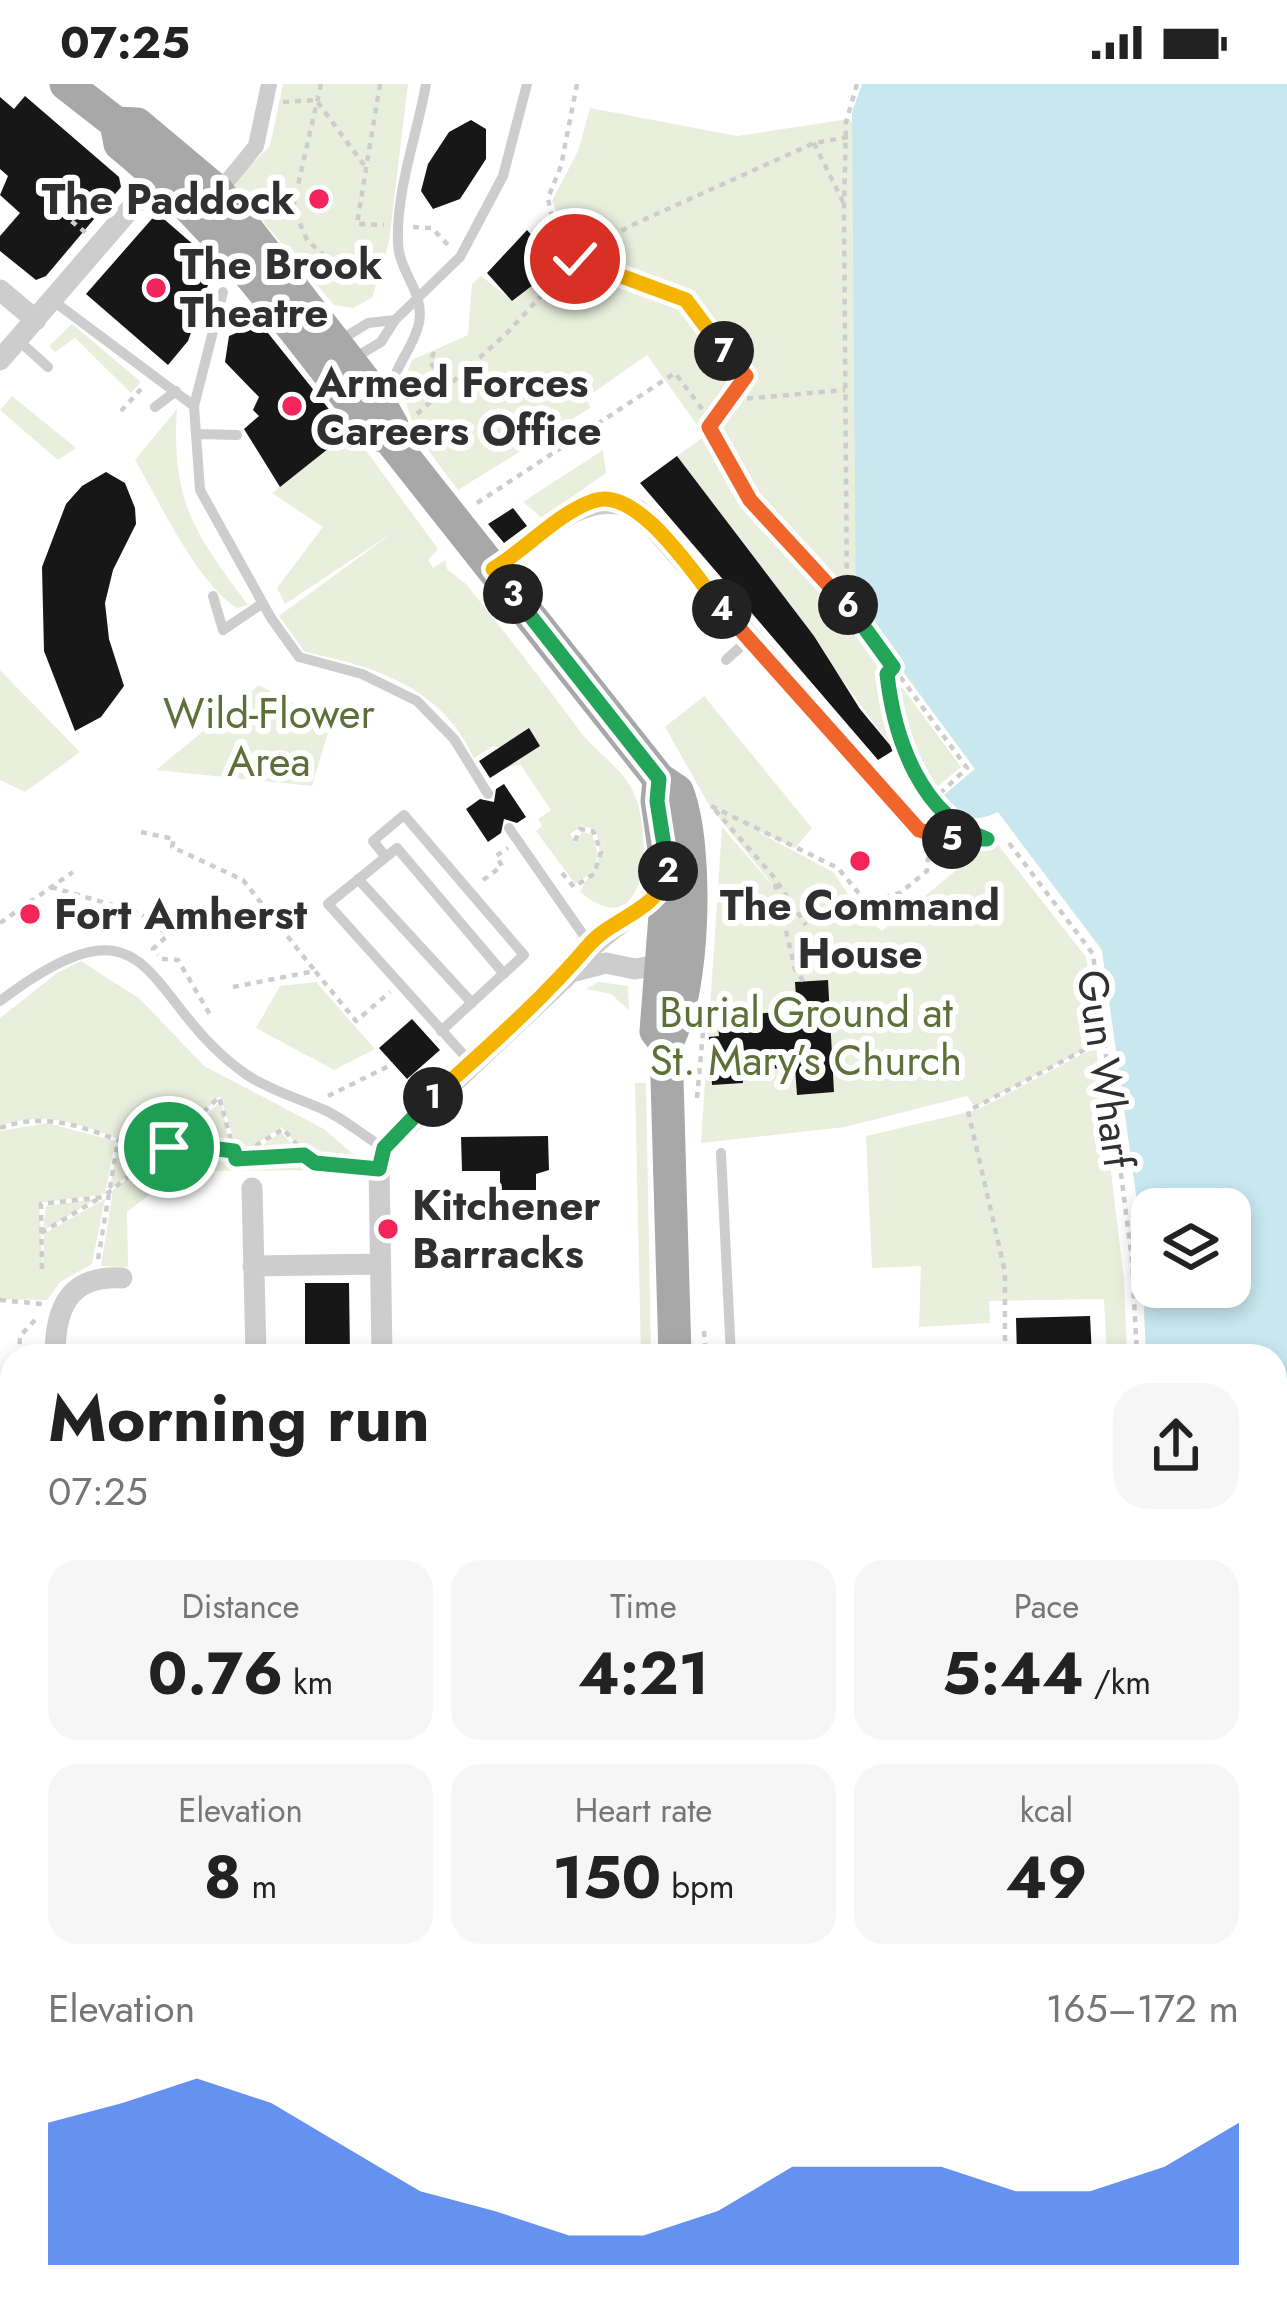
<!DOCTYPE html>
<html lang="en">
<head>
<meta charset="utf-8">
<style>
	body { margin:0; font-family:Jost,sans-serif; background:#f6f6f6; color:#222; height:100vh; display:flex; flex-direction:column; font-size:45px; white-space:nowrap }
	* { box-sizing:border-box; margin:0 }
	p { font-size:39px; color:#767676 }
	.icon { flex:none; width:66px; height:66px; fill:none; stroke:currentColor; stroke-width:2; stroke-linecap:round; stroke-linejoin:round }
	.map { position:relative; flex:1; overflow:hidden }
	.drawer { position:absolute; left:0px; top:1260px; width:1287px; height:972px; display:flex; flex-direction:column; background:#fff; border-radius:36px 36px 0 0; box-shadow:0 6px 18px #0003 }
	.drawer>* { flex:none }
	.controls { position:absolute; left:1131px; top:1104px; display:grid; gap:24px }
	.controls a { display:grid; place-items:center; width:120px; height:120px; border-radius:24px; background:#fff; box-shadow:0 6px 18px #0003; font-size:60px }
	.pin { position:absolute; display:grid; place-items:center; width:102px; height:102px; color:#fff; margin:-51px; border:6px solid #fff; border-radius:50%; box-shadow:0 3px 12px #0007 }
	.km { position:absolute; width:60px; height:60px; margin:-30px; border-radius:50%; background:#222; color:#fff; font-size:33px; line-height:60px; text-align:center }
	.round { display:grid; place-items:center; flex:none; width:126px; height:126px; border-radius:36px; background:#f6f6f6 }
	.headline { display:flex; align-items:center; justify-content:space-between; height:204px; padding:0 48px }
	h1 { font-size:66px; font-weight:700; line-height:90px }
	.metrics { display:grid; grid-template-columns:repeat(3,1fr); gap:18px; height:204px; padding:12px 48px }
	.metrics div { display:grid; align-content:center; border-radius:30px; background:#f6f6f6; text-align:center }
	.metrics b { font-size:60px; font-weight:700 }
	.metrics small { font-size:33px; font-weight:400 }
	.metrics p { font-size:33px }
	.chart { height:336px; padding:24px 48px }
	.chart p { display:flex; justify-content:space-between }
	.chart svg { width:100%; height:216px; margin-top:12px; fill:#2563eb; opacity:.7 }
	.status { display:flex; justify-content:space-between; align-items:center; height:84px; padding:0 60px; background:#fff; direction:ltr }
	.status svg { height:33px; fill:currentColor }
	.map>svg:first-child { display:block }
	.green { fill:#e9eedd }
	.water { fill:#c8e7ef; fill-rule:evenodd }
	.building { fill:#171717 }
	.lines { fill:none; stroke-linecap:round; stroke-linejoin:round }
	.path { stroke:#cdcdcd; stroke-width:4.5; stroke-dasharray:6 6; stroke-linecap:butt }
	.service { stroke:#cdcdcd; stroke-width:10 }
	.pedestrian { stroke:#cdcdcd; stroke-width:16 }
	.minor { stroke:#cdcdcd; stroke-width:21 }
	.primary { stroke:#a8a8a8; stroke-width:33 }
	.split-1-casing { stroke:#fff; stroke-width:24 }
	.split-2-casing { stroke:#fff; stroke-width:24 }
	.split-3-casing { stroke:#fff; stroke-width:24 }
	.split-4-casing { stroke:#fff; stroke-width:24 }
	.split-5-casing { stroke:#fff; stroke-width:24 }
	.split-6-casing { stroke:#fff; stroke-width:24 }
	.split-7-casing { stroke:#fff; stroke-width:24 }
	.split-8-casing { stroke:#fff; stroke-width:24 }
	.split-1 { stroke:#22a559; stroke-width:15 }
	.split-2 { stroke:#f5b400; stroke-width:15 }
	.split-3 { stroke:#22a559; stroke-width:15 }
	.split-4 { stroke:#f5b400; stroke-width:15 }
	.split-5 { stroke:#f0652b; stroke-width:15 }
	.split-6 { stroke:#22a559; stroke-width:15 }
	.split-7 { stroke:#f0652b; stroke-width:15 }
	.split-8 { stroke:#f5b400; stroke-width:15 }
	.poi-dot { fill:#f4255b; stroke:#fff; stroke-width:4.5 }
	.labels { text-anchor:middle; stroke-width:12; stroke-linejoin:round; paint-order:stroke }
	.poi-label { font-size:42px; font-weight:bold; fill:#303030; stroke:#fff; text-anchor:start }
	.park-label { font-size:42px; fill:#5d7039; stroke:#fff }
	.street-label { font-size:42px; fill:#303030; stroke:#fff }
</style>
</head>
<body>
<div class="status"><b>07:25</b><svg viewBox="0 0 49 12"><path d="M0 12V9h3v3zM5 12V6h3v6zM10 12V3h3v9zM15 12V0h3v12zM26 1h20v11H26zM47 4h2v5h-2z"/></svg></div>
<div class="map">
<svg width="1287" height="2232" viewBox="0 0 1287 2232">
	<rect width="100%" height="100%" fill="#fff"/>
	<path class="green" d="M283,0H408L389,158L372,214L353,224L334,221L231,100L270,62Z
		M862,0H1151L1015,694L1111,848L1152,1125L1146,1272L1141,1145L1102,866L998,728C970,741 963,733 943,712L975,685L873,548L850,531L879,573L894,666L677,372L705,352L647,271L587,313L590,324L458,406C430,367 389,326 412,276L468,251L472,200L481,192L512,216L574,167L552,117L578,67L590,24L737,52L849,35L852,39Z
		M72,240L141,298L131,309L75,254L55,268L49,262Z
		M12,312L76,364L58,376L0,326Z
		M177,325C171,418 194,448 248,521L237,524C196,498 160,418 135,376Z
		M351,346L438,465L428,476L433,484L445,476L447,485L466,500C504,548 544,598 579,646C593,665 616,680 629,700C655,739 651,868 580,808C592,783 607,779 595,745L582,742L570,750L576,759L582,748L592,750L598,771L592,789L575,800L536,747L542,742L538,735L551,726L520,680L504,685L540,662L492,663L474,674C441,603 377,583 305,568L279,532L395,447L285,520L277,504L323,443L272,409Z
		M603,366L606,389L542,434L523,418Z
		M0,586L80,668L25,708L0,696Z
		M893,591L961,683L933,706L902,660Z
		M259,601L331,639L312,702L156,686Z
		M704,612L812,744L795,764L749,743L833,788L863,832L882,847L987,761H998L1086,873L1101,957L975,1023L967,1012L845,1043L701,1059L722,743L780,810L709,721L665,643Z
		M81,877L140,915L204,982L324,1045L362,1078L311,1075L281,1043L239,1072L220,1012L158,1069C104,1053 58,1021 0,1042V934L57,889Z
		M316,898L375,965L334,986L256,944L280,902Z
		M598,898L628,902L629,926L611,910L586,905Z
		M1096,963L1124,1196L1127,1272H1107L1104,1215L989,1217L990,1239L919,1243L921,1182L872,1184L866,1052L977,1026Z
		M635,999H646L651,1272H641Z
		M221,1017L230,1065L200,1062L166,1069Z
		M48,1039L115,1057L105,1110L39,1119L43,1186L44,1150L105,1115L92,1180L60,1198L47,1216L0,1215V1047Z
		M281,1048L300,1069L248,1072Z
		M119,1060L151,1072L109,1107L117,1067Z
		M204,1064L228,1068L238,1077L296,1072L313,1084L363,1086L180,1087L127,1128L128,1183L101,1182L113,1106L152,1075Z
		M96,1115L43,1147L46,1122Z"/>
	<path class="water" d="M862,0H1287V2232H1199L1198,2220H1275V1272H1146L1141,1145L1102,866L998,728C969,740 964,734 943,712L975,685L856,522L852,28ZM1152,1125H1230V1203H1152Z"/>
	<path class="building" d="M25,12L119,93L121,103L46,192L36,196L0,167V152L20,129L0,111L8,92L0,85V13L14,25Z
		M471,36L486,45V75L460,115L433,125L421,107L428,80L449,48Z
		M157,129L203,169L213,187L188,257L168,281L86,210Z
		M527,146L559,181L512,217L487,189Z
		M260,239L348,349L280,403L244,345L259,332L253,326L259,313L225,278L229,252Z
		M677,372L814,552L860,625L894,666L878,676L640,399Z
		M106,388L125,399L135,424L136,440L113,486L105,519L109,555L124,602L101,633L75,647L44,567L42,483L66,420L82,402Z
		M513,424L527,442L504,459L488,440Z
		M529,644L540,662L490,694L479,677Z
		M504,700L526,733L517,739L504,735L501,749L488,758L466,725L480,715L494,718L496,705Z
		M828,896L834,1008L797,1011L795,983L742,987L743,999L712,1001L709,953L719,952L717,932L797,927L795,898Z
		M412,935L440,966L407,995L379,964Z
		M548,1052L549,1086L536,1090V1106H500V1087H462L461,1053Z
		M305,1199H349L350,1272H305Z
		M1090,1232L1092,1272H1017L1016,1234Z"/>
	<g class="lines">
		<path class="path" d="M321,0L293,123L307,156L329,176
			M380,0L357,140L384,141
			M577,0L561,82L548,114L554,144L575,175L686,216L746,291L731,316
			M857,0L846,38L844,126L847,520L967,684L934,715L947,730
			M283,18L316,16L367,85
			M814,59L845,122
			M53,122L86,149
			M413,143L432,144L448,161
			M542,162L554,144
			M434,268L430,278L448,304
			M121,327L141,305
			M417,330L507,249L575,175L630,142L814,59L848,53
			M709,343L750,417L832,505L846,509
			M703,348L715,342L731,316L845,306
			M477,419L675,289L715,342
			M892,583L887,590L898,660L935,713
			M711,722L838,784L866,818L900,809L927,787L928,773
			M715,726L773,792L806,841
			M141,748L174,755L172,763L243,796L315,887
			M1009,759L1093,870L1132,1176L1137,1272
			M562,789L574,803L594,790L601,768L593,747L580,745L575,757
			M483,796L502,782L496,772L508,764
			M775,800L795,885L804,898
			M51,803L140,829L168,851L153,865L158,871
			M238,831L275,840
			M0,839L73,788
			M162,875L178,876L212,934
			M233,903L315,887L356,937L390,908
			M328,1012L393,980
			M697,1014L703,948
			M0,1044C58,1023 105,1054 159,1072L219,1013L236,1074L283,1045L313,1079L356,1081
			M163,1069L202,1063L234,1067
			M245,1072L304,1071
			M1098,1081L1119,1079
			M41,1149L98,1115
			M98,1175L118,1056
			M42,1185L41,1120L103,1113L154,1072
			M0,1216L42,1220
			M704,1247L706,1272
			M1005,1257V1188L968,1027L1101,957
			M19,1272L20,1252L35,1236
			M0,1299L12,1293
			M316,2220L321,2232
			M378,2220V2232
			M498,2220V2232
			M568,2232V2220"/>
		<path class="service" d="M223,208L194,322L200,406L271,534L299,573L362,590L417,617L454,655L488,710
			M52,216L194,322
			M18,256L48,283
			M337,258L368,239L395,236
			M351,276L381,258L395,236L460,173L503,92L527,0
			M391,317C391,281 412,270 419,239C425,208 399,189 398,159C396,105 417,52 426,0
			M155,323L176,307
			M199,350L237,351
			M213,512L223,546L263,519
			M726,576L749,555
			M509,744L589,859
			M386,773L373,757L404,731L524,871L441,947
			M358,795L472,919
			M0,917C160,797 140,918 247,991C270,1006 297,1014 322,1025C344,1034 363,1052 384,1064
			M471,979L328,820L397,764L504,890
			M721,1069L731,1272
			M857,2220L858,2232
			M925,2220L926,2232
			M1148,2220L1149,2232"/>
		<path class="pedestrian" d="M225,100L256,62L269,0"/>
		<path class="minor" d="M0,206L36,236
			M0,276L163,87
			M493,485C541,456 582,400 638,426L919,746L961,758L987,755
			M571,888L606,879L635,885L670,879
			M252,1104L256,1272
			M253,1182L380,1180
			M55,1272C55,1225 68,1191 122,1194
			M382,1272L379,1080L384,1064L571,888C597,848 640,833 668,793
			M0,1548H12
			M0,1890H12
			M0,2126H12
			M124,2220L126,2232
			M469,2220V2232
			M254,2232L263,2220
			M597,2232V2220"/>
		<path class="primary" d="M66,0L116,39L137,40L218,108L374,309L392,341L389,352
			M116,39L120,60C221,142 296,249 376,350L389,354L659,695L677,707C699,762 695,910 666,960L675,1272
			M659,695L657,717L668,793L656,947L666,960
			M687,2220V2232
			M718,2220V2232"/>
	</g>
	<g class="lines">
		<g class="split-1-casing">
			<path id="split-1" d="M169,1063L163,1070L202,1063L234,1067L236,1075L304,1071L315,1079L379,1085L384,1064L433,1013"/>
		</g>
		<g class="split-2-casing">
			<path id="split-2" d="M433,1013C487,964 541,917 588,862C611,834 659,827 668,787"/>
		</g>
		<g class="split-3-casing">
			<path id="split-3" d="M513,510L659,695L657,717L668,787"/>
		</g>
		<g class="split-4-casing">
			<path id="split-4" d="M513,510L493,485C525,466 558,429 593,417C638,400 697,495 722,525"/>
		</g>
		<g class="split-5-casing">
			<path id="split-5" d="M722,525L919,746L952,755"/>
		</g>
		<g class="split-6-casing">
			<path id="split-6" d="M848,521L893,583L887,590C894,654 921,733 987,755H952"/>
		</g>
		<g class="split-7-casing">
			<path id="split-7" d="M724,267L746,292L709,343L750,416L832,505L846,509L848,521"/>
		</g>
		<g class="split-8-casing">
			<path id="split-8" d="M575,175L686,216L724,267"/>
		</g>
		<use href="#split-1" class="split-1"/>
		<use href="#split-2" class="split-2"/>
		<use href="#split-3" class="split-3"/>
		<use href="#split-4" class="split-4"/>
		<use href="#split-5" class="split-5"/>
		<use href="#split-6" class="split-6"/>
		<use href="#split-7" class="split-7"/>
		<use href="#split-8" class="split-8"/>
	</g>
	<g class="poi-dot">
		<circle cx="319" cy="115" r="12"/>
		<circle cx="156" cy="204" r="12"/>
		<circle cx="292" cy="322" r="12"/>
		<circle cx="860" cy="777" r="12"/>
		<circle cx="30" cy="830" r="12"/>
		<circle cx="388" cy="1145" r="12"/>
	</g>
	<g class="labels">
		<g class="poi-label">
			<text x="295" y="130" text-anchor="end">The Paddock</text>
			<text x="180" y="195">The Brook<tspan x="180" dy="48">Theatre</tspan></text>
			<text x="316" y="313">Armed Forces<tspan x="316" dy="48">Careers Office</tspan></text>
			<text x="860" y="836" text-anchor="middle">The Command<tspan x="860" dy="48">House</tspan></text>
			<text x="54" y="845">Fort Amherst</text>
			<text x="412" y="1136">Kitchener<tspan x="412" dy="48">Barracks</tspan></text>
		</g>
		<g class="park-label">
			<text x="269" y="644">Wild-Flower<tspan x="269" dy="48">Area</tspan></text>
			<text x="806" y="943">Burial Ground at<tspan x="806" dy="48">St. Mary’s Church</tspan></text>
		</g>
		<g class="street-label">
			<text transform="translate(1106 985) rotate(82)" y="15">Gun Wharf</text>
		</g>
	</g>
</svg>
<div class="controls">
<a><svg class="icon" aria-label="layers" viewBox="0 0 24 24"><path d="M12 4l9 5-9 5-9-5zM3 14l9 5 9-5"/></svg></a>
</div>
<div class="pin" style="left:169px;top:1063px;background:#1e9e55"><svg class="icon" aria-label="arrive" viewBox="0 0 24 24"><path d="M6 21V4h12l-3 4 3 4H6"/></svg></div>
<div class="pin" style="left:575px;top:175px;background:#d93025"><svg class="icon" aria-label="check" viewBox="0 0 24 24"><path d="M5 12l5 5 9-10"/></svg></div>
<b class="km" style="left:433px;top:1013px">1</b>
<b class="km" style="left:668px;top:787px">2</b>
<b class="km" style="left:513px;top:510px">3</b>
<b class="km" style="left:722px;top:525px">4</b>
<b class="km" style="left:952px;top:755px">5</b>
<b class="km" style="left:848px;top:521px">6</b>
<b class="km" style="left:724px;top:267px">7</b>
<section class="drawer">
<div class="headline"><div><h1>Morning run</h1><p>07:25</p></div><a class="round"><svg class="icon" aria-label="share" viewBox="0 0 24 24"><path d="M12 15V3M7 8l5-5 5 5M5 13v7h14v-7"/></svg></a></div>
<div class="metrics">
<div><p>Distance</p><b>0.76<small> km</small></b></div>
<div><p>Time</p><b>4:21</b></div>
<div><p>Pace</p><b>5:44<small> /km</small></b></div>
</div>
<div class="metrics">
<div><p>Elevation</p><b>8<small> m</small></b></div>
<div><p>Heart rate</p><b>150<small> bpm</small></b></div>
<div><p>kcal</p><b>49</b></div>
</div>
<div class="chart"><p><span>Elevation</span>165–172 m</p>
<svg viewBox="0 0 160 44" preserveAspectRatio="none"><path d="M0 44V15L10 11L20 6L30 11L40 20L50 29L60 33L70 38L80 38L90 33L100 24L110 24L120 24L130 29L140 29L150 24L160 15V44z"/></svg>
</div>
</section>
</div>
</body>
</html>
